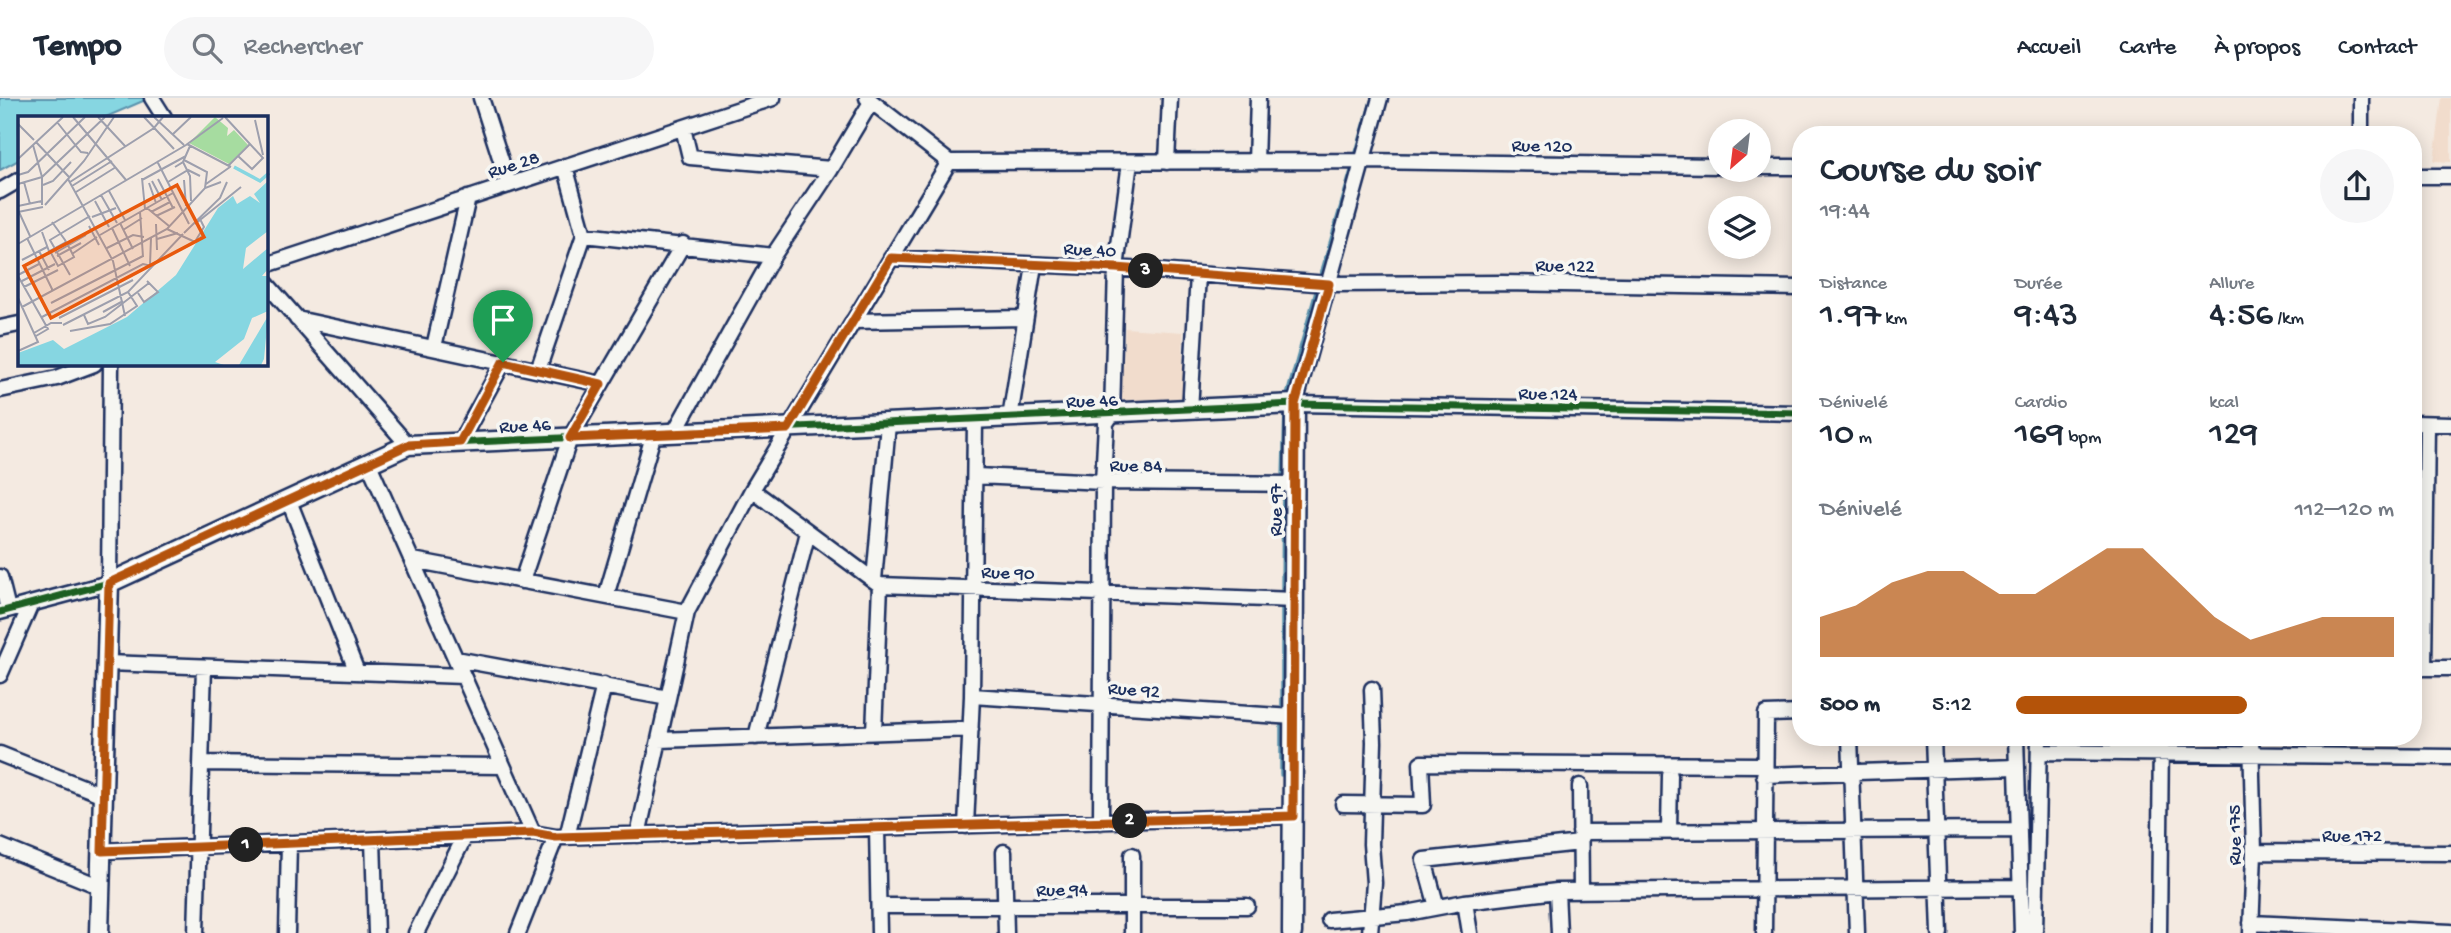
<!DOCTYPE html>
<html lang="fr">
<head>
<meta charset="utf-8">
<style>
	body { margin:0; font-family:"Gochi Hand",sans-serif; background:#f6f6f7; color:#1f2937; height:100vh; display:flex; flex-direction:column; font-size:26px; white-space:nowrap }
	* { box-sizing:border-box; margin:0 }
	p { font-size:23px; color:#747a83 }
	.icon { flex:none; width:38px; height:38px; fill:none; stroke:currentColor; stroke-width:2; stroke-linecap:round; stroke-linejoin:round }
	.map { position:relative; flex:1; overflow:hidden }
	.drawer { position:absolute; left:1792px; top:28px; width:630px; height:620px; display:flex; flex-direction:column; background:#fff; border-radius:28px; box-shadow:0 4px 18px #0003 }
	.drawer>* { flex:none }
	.needle { width:46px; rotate:208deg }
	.fabs { position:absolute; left:1708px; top:21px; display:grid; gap:14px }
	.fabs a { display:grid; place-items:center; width:63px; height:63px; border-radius:50%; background:#fff; box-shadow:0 4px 18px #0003; font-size:35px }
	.pin { position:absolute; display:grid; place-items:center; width:60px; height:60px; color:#fff; margin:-72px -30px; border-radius:50% 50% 50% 0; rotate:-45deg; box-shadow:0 0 7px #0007 }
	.pin .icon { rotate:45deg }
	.km { position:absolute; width:35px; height:35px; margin:-18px; border-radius:50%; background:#222; color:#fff; font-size:19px; line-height:35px; text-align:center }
	.round { display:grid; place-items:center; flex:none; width:74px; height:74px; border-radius:37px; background:#f6f6f7 }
	.headline { display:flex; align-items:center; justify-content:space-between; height:119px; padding:0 28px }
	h1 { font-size:38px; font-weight:600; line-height:52px }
	.stats { display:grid; grid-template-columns:repeat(3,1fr); gap:10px; height:119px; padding:7px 28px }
	.stats div { display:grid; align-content:center }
	.stats b { font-size:35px; font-weight:600 }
	.stats small { font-size:19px; font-weight:400 }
	.stats p { font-size:19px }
	.chart { height:196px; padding:14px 28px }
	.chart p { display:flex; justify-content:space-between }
	.chart svg { width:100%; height:126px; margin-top:7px; fill:#b45309; opacity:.7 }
	ul { padding:0 28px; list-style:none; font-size:23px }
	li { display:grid; grid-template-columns:112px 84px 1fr; align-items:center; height:52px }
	li i { height:18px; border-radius:9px; background:#b45309 }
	header { display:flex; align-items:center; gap:42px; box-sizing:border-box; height:98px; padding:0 35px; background:#fff; border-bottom:2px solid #e0e1e3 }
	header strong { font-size:33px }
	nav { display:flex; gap:38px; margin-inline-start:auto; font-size:24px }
	.search { width:490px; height:63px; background:#f6f6f7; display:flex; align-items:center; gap:18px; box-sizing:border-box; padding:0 24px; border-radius:38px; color:#747a83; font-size:26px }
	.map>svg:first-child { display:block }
	.built { fill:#f1dccc }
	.water { fill:#86d6e1; stroke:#5b93ad; stroke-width:2 }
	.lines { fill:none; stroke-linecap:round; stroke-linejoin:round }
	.stream { stroke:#5b93ad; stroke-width:3.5 }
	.minor-casing { stroke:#1b2f5e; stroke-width:19 }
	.tertiary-casing { stroke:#1b2f5e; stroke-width:23 }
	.minor { stroke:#f6f6f2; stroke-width:14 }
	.tertiary { stroke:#f6f6f2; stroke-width:18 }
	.cycleway-casing { stroke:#f6f6f2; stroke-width:11 }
	.cycleway { stroke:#1b5e20; stroke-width:7 }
	.route-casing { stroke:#fff; stroke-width:14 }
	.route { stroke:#b45309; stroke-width:9 }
	.labels { text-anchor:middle; stroke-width:7; stroke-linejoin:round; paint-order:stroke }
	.street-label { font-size:19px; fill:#1b2f5e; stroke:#f6f6f2 }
	.inset-river { fill:none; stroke:#86d6e1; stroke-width:3.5 }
	.inset-road { fill:none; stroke:#9d9fad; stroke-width:2 }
	.view { fill:#e8590c; fill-opacity:0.15; stroke:#e8590c; stroke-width:3.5 }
	.inset-edge { fill:none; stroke:#1b2f5e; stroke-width:3.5 }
</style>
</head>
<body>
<header>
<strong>Tempo</strong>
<div class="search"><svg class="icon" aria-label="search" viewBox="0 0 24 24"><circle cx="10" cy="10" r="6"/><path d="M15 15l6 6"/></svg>Rechercher</div>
<nav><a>Accueil</a><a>Carte</a><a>À propos</a><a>Contact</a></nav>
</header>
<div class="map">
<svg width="2451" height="835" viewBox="0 0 2451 835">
	<rect width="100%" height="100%" fill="#f4eae1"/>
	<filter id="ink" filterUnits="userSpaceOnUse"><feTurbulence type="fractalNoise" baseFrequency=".0143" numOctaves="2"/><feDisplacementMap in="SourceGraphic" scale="14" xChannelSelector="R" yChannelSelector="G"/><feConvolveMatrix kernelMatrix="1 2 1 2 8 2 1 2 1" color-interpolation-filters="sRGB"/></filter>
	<g filter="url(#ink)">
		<path class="built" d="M2442,0H2451V64L2434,63Z
			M1125,230L1183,234V302L1121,307Z"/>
		<path class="water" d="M0,0H150L106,19H19V62L0,72Z"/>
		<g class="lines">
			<path class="stream" d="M1355,58L1372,0
				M1319,183L1353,66
				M1286,301L1317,190
				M1283,381L1285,312
				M1282,496L1283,389
				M1282,615V504
				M1281,677V623"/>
			<g class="minor-casing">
				<path id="minor" d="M152,0L164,19
					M481,0L509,87
					M867,0L949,64L1363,63L1720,68
					M1380,0L1295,306L1801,315
					M683,30L690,59L831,71
					M2361,37V0
					M1167,64L1170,0
					M1256,64L1258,0
					M1759,69H1801
					M2413,78H2451
					M0,93L19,82
					M584,137L773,158
					M891,160L1116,170L1329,186L1502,185L1801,190
					M266,167L773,0
					M266,185L408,347
					M297,221L601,286
					M853,223L1025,220
					M0,230L19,226
					M434,249L468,100
					M538,272L584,137L565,68
					M0,292L57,280L94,266
					M1190,312L1198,177
					M1010,320L1034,167
					M2413,325L2451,326
					M674,335L773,158L831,71L871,4
					M460,344L503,265
					M369,366L533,735
					M976,378L1103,384L1295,386
					M752,392L880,487L1294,502
					M289,403L357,574
					M413,462L687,514
					M0,479L8,511
					M874,482L888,326
					M522,483L570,340L683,146
					M606,498L654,335
					M0,514L109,485L111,266
					M456,561L668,600
					M107,565L463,578
					M2413,570H2451
					M2424,570L2427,326
					M0,577L31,506
					M972,598L1294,619
					M874,634L880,487
					M756,639L808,434
					M1850,639L1857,835
					M1933,639L1940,835
					M2016,639L2022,835
					M659,642L971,631
					M2039,654L2451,659
					M0,656L103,697
					M201,665L503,668
					M1764,677L2017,669
					M1580,688L1581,793
					M1343,706L1423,707L1421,665L1764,667
					M1101,724L1103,384L1106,325L1112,316L1116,170L1130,64
					M966,728L972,598L975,321
					M877,730L879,835
					M1580,734L2019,732
					M1669,734L1670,677
					M638,737L687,514L752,392L949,64
					M567,739L604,587
					M373,742L376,835
					M0,748L101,789
					M102,753L533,735L556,739L1293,718
					M1004,754L1006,835
					M2254,754L2451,755
					M1557,793L1559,835
					M1465,804L1557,793L2021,789
					M879,808H1247
					M1437,809L1424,762L1580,745
					M1329,822L1407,815L1465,804L1470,835
					M2251,825L2451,834
					M196,835L204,569
					M287,835L289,745
					M416,835L465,738
					M518,835L556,739
					M1132,835V757
					M1370,835L1374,785L1371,746L1374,644L1372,591
					M1764,835L1766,616L1801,615
					M2035,835L2039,639
					M2159,835L2161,639
					M2251,835L2254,754L2251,639"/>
			</g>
			<g class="tertiary-casing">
				<path id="tertiary" d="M99,835L109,485L408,347L1295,306L1292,835"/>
			</g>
			<use href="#minor" class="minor"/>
			<use href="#tertiary" class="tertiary"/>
			<g class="cycleway-casing">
				<path id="cycleway" d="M0,514L109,485L408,347L1295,306L1801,315
					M102,753L533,735L556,739L1293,718"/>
			</g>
			<use href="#cycleway" class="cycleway"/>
		</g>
	</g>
	<g class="lines" filter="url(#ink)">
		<g class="route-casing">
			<path id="route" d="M891,160L1116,170L1329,186L1295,306L1293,718L556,739L533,735L102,753L109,485L408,347L460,344L503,264L601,286L570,340L788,331Z"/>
		</g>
		<use href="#route" class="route"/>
	</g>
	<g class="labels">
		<g class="street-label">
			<text transform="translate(1542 46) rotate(1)" y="7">Rue 120</text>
			<text transform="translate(513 65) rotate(-18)" y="7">Rue 28</text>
			<text transform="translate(1090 150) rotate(3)" y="7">Rue 40</text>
			<text transform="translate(1565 166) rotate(1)" y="7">Rue 122</text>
			<text transform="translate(1548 294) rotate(1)" y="7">Rue 124</text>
			<text transform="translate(1092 301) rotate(-2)" y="7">Rue 46</text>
			<text transform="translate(525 326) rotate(-3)" y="7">Rue 46</text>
			<text transform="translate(1136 366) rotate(1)" y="7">Rue 84</text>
			<text transform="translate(1274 412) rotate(-90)" y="7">Rue 97</text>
			<text transform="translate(1008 473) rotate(2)" y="7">Rue 90</text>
			<text transform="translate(1134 590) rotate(4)" y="7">Rue 92</text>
			<text x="2352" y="743">Rue 172</text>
			<text transform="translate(2233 737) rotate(-90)" y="7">Rue 175</text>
			<text transform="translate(1062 790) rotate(-1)" y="7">Rue 94</text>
		</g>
	</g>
	<g transform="translate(18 18)">
		<rect width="250" height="250" fill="#f4eae1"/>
		<path d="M197,1L210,12L209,20L216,14L230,29L211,48L171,27Z" fill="#a6dca0"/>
		<path d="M250,65V115L228,132L225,153L250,132V153L244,160H250V195L234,202L226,223L197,246L206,249H0V237L35,224L46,233L109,201L158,159L200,92L215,80L219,88L232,80L242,87L236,78ZM250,200L246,243L243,249H221Z" fill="#86d6e1"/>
		<path class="inset-river" d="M216,51L242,65L251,57"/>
		<path class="inset-road" d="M55,1L108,64M80,1L107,30M126,1L156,33M136,1L166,29M207,1L245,42L234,53L220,40M237,4L245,39M39,6L63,36L70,37M0,8L16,24M154,19L173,1M18,26L51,61M169,28L213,51M15,29L24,61V89M0,43L45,1M166,44L189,56L187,72M139,45L171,108M165,46L172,60L173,85M210,50L232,28M157,51L165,46L172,30M0,59L10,56L67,1M124,62L127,93M50,63L95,145L107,200M140,63L155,92M124,64L168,40M166,64L168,90M134,65L144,84M6,66L12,88M52,66L136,12L145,1M150,66L170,54L182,60M131,67L138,87M0,68L24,61L87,1M188,68L212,51M25,69L35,65L53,46M54,70L94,45M91,75L107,104M58,76L98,51M83,79L99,107M77,85L91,111M27,89L66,45L96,1M0,90L24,85M129,92L151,110M0,96L25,91M1,96L12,120M122,96L125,141M133,96L152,86M138,100L157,91M74,101L98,92M34,106L47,124L48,126L52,133L56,141L40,150L32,135L48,126M102,107L115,133M138,108L139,134M177,108L223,71M71,110L81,129M94,112L112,150M149,113L177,126M105,114L124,102M24,116L32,138M166,117L202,82L209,66M82,119L155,77M9,122L35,175M139,123L160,117M178,124L186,111L182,103M0,128L168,29L205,2M89,132L115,119L126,121M21,135L31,154M37,137L68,119M54,138L79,121M39,140L63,127M4,144L29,131M132,149L133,122M0,159L21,148M52,159L32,124L72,100M0,160L30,213L18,220M4,165L37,148M6,171L40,154M120,177L126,186L140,176L129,165M0,182L20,226L0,235M33,187L125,140M4,191L149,113L187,72L203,66M85,196L105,185M66,199L70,208L87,201L131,167M24,201L125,148L134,150M41,202L115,164M45,209L110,176L165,118M52,215L92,208L119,190L110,176M16,217L33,207H44"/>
		<path class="view" d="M159,69L186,121L33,202L6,150Z"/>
		<rect width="250" height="250" class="inset-edge"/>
	</g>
</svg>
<div class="fabs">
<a><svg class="needle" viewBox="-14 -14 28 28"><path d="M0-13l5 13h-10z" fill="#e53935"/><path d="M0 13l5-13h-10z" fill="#747a83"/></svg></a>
<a><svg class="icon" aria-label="layers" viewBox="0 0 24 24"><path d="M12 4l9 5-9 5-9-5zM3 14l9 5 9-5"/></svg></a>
</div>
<div class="pin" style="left:503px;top:264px;background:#1e9e55"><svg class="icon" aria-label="arrive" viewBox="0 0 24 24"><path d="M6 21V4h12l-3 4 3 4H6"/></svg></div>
<b class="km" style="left:246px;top:747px">1</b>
<b class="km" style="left:1130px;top:723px">2</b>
<b class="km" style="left:1146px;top:173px">3</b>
<section class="drawer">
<div class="headline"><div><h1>Course du soir</h1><p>19:44</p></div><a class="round"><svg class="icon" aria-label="share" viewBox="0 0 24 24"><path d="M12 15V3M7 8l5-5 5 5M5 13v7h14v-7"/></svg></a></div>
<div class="stats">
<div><p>Distance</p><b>1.97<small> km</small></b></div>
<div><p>Durée</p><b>9:43</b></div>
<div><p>Allure</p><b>4:56<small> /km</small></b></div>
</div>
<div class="stats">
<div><p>Dénivelé</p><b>10<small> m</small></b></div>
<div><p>Cardio</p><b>169<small> bpm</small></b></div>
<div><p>kcal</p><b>129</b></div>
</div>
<div class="chart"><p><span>Dénivelé</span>112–120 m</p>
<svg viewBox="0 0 160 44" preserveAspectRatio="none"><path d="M0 44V30L10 26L20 18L30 14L40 14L50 22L60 22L70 14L80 6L90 6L100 18L110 30L120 38L130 34L140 30L150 30L160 30V44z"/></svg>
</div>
<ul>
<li><b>500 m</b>5:12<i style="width:61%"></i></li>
</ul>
</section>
</div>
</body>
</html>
